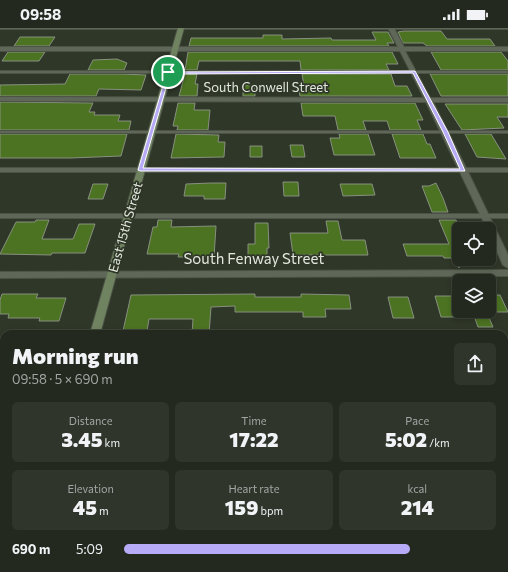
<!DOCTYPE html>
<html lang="en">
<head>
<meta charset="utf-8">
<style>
	body { margin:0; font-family:Commissioner,sans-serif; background:#2f352b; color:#f1f3f6; height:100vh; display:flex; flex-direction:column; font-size:15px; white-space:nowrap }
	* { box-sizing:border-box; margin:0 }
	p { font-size:13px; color:#a3a6a4 }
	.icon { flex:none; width:22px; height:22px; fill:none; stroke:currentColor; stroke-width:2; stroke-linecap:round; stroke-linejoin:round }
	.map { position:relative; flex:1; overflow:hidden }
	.drawer { position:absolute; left:0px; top:302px; width:508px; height:242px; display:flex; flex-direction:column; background:#23291e; border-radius:12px 12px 0 0; box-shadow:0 2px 6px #0003,0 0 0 1px #40453c }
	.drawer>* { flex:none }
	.buttons { position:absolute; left:452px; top:194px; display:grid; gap:8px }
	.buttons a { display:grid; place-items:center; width:44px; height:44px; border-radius:6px; background:#23291e; box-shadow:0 2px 6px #0003,0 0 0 1px #40453c; font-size:20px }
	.pin { position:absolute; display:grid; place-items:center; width:34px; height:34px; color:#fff; margin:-17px; border:2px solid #fff; border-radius:50%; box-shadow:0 1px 4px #0007 }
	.round { display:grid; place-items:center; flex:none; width:42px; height:42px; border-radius:6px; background:#2f352b }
	.head { display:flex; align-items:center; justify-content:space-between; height:68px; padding:0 12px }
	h1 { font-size:22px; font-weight:800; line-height:30px }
	.metrics { display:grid; grid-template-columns:repeat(3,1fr); gap:6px; height:68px; padding:4px 12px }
	.metrics div { display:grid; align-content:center; border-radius:6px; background:#2f352b; text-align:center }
	.metrics b { font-size:20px; font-weight:800 }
	.metrics small { font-size:11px; font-weight:400 }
	.metrics p { font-size:11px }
	ul { padding:0 12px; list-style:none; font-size:13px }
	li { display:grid; grid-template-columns:64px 48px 1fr; align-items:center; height:30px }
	li i { height:10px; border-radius:5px; background:#b7abf8 }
	.status { display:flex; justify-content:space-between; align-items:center; height:28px; padding:0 20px; background:#23291e; direction:ltr }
	.status svg { height:11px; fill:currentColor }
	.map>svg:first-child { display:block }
	.building { fill:#4c7322; stroke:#87907f }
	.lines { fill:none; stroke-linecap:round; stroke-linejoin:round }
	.lane-casing { stroke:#4c5346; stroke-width:2 }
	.street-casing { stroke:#4c5346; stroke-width:2 }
	.secondary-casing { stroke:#4c5346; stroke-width:2 }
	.lane { fill:#5f6858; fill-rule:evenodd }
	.street { fill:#5f6858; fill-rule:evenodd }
	.secondary { fill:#708361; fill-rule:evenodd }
	.route { fill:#b7abf8; stroke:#fff; fill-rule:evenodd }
	.labels { text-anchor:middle; stroke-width:3.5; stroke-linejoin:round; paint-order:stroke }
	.far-street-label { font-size:13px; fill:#e2e8de; stroke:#2f3728 }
	.street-label { font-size:15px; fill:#e2e8de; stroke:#2f3728 }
</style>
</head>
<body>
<div class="status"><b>09:58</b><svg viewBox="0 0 49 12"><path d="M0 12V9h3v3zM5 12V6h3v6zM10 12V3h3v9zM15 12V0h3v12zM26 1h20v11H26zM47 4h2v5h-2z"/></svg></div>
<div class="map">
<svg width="508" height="544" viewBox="0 0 508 544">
	<rect width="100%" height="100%" fill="#2f3728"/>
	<path class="building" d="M404,3H441L447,11H490L495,18H427L423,15H403L398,4Z
		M372,4H388L394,15H387L389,18H189L191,10H263V7H282V11L331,10L332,12H376Z
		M20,9H55L49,18H14Z
		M8,24H45L39,33H2Z
		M188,24H392L398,36H386L389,42H301L300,33H199L197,42H185Z
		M431,24H501L508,33V42H441Z
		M117,31L127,35L124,42H88L93,32Z
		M70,46H122L146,47L141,62L99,61L96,68H0V57L65,56Z
		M185,46H197L195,56H198L197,68H179Z
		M302,46H391L395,58H407L412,68H300L298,58H304Z
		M430,46H508V68H441Z
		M243,57H255V68H243Z
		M0,74L93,75L89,84H95L94,87H120L118,93H131L129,102H0Z
		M178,75H195L194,82H210L208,102H177L178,98H173Z
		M301,75H415L423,92H417L421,102H390L387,93H363L366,102H338L335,88H303Z
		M445,76H508V89H497L504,100L462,102Z
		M0,106H127L121,128L71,130H0Z
		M176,106L219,107L218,114H225L224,129L171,130Z
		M339,106H368L375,127H334L330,110H340Z
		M392,106H423L427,116H430L436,130H400Z
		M465,106H491L506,131L477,129Z
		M290,117H303L305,129H292Z
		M250,118H262V129H250Z
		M283,154H298L299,168H284Z
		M211,155H226L225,171H204V168H184L186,156Z
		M436,155L443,170L448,184H432L422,158H429Z
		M93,156H108L103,171H88Z
		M340,156H372L375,167L343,168Z
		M36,192H49L42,211H73L79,196H95L85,225H52L51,227L0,226L16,194H35Z
		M158,192H172L171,199L216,198L214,229H178L179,226H147L153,199H157Z
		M439,192H456L459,200V240L454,230H444L443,228H407L403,216H449Z
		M326,193H338L342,212H365L368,227H293L290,205H328Z
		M255,195H268L269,220H267V230L248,231V216H255Z
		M2,266H38L36,270H66L59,293H39L40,290H8L9,286H0V272Z
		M255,266V269H301V266L349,267L351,281H325L326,289H303V284H235V278L211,279L209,306H192L193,291H149L147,303H123L131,267Z
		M489,267H500L508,284H489Z
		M435,268H459V289H441Z
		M388,269H408L414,290H393Z
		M473,285H487L493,299H478Z"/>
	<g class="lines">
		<g class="lane-casing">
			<path id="lane" d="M0,0H508V1H0Z
				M0,43H508V45H0Z
				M0,103H508V105H0Z
				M0,186H508V190H0Z
				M4,317V323L0,324V318Z
				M504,317H508V323H504Z"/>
		</g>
		<g class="street-casing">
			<path id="street" d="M388,0H394L404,19H508V23H405L430,70H508V74H433L466,140H508V144H468L508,227V240L503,237L489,206V201H487L460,144H0V140H458L426,74L0,73V69L424,70L400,23H0V19H398Z
				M508,242V248L0,250V244Z
				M0,415H4V425H0Z
				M504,415H508V425H504Z"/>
		</g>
		<g class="secondary-casing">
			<path id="secondary" d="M178,0H184L100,306H90Z
				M22,540H36L35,544H21Z"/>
		</g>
		<use href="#lane" class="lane"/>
		<use href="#street" class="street"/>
		<use href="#secondary" class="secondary"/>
	</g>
	<path class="route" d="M415,43L448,104L465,143H140L138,142L167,44ZM413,45L443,104L460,141L143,140L170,46Z"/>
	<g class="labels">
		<g class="far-street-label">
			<text x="266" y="64">South Conwell Street</text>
			<text transform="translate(125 199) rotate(-74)" y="5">East 15th Street</text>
		</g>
		<g class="street-label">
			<text x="254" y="236">South Fenway Street</text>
		</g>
	</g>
</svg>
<div class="buttons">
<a><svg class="icon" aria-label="locate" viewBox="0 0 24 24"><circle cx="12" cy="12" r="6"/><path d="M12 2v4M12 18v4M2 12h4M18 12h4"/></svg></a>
<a><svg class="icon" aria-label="layers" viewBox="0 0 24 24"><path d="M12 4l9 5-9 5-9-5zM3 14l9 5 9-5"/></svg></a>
</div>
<div class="pin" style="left:168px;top:44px;background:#1e9e55"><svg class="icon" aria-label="arrive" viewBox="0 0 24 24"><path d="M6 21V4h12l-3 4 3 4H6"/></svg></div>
<section class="drawer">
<div class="head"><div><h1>Morning run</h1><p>09:58 · 5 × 690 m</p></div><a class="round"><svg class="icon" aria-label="share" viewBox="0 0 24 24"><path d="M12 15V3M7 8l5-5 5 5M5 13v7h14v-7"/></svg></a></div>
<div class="metrics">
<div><p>Distance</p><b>3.45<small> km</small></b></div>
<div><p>Time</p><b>17:22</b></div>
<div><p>Pace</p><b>5:02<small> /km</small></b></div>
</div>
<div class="metrics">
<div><p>Elevation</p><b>45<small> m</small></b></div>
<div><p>Heart rate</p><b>159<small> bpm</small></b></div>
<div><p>kcal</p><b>214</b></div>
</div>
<ul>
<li><b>690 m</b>5:09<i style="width:77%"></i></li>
</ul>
</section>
</div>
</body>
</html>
